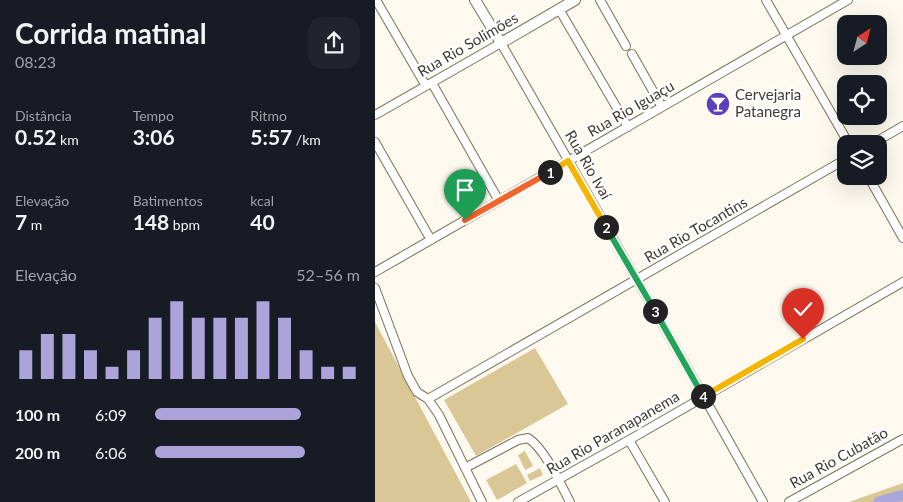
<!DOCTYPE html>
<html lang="pt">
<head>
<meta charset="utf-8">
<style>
	body { margin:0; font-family:Lato,sans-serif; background:#20242c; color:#f1f3f6; height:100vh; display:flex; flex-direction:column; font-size:19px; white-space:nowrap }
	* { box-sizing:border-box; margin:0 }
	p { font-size:16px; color:#9ea1a6 }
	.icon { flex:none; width:28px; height:28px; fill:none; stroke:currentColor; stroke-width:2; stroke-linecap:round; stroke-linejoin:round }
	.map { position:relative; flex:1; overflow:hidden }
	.panel { display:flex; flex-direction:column; background:#171b24; width:375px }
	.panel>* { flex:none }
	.needle { width:32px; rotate:36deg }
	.controls { position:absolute; left:462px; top:15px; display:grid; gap:10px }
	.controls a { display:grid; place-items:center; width:50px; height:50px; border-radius:10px; background:#171b24; box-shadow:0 5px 20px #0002; font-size:25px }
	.pin { position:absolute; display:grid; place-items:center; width:42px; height:42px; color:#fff; margin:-51px -21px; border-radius:50% 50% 50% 0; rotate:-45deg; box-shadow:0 0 5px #0007 }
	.pin .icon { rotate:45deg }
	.km { position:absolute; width:25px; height:25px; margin:-12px; border-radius:50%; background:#222; color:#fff; font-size:14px; line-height:25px; text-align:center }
	.round { display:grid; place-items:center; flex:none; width:52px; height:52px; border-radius:15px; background:#20242c }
	.head { display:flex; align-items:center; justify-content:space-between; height:85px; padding:0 15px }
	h1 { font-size:28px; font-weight:700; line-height:38px }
	.metrics { display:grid; grid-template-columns:repeat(3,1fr); gap:8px; height:85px; padding:5px 15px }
	.metrics div { display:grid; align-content:center }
	.metrics b { font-size:21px; font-weight:700 }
	.metrics small { font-size:14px; font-weight:400 }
	.metrics p { font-size:14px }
	.chart { height:140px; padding:10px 15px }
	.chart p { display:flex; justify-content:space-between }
	.chart svg { width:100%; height:90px; margin-top:5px; stroke:#ada3db; stroke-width:6 }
	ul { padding:0 15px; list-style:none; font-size:16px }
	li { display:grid; grid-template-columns:80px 60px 1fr; align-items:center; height:38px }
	li i { height:12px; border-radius:6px; background:#ada3db }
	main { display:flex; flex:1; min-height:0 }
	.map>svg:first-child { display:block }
	.green { fill:#dac796 }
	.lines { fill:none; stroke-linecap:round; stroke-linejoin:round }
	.river { stroke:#a9a6da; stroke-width:11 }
	.street-casing { stroke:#7b7158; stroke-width:10 }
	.secondary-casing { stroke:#7b7158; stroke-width:12 }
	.street { stroke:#fff; stroke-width:8 }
	.secondary { stroke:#fff; stroke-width:10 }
	.split-1-casing { stroke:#fff; stroke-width:10 }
	.split-2-casing { stroke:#fff; stroke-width:10 }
	.split-3-casing { stroke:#fff; stroke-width:10 }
	.split-4-casing { stroke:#fff; stroke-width:10 }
	.split-5-casing { stroke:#fff; stroke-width:10 }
	.split-1 { stroke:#f0652b; stroke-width:6 }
	.split-2 { stroke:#f5b400; stroke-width:6 }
	.split-3 { stroke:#22a559; stroke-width:6 }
	.split-4 { stroke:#22a559; stroke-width:6 }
	.split-5 { stroke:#f5b400; stroke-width:6 }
	.labels { text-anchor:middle; stroke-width:5; stroke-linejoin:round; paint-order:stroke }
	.street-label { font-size:15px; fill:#403c31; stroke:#fff }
	.poi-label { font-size:15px; fill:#403c31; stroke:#fff; text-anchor:start }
</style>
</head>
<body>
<main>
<section class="panel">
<div class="head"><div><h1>Corrida matinal</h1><p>08:23</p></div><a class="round"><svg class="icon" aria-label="share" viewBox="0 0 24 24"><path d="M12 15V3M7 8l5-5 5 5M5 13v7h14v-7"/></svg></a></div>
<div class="metrics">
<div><p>Distância</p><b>0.52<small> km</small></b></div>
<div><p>Tempo</p><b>3:06</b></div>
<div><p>Ritmo</p><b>5:57<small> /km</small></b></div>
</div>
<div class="metrics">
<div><p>Elevação</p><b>7<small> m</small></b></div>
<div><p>Batimentos</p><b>148<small> bpm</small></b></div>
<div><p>kcal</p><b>40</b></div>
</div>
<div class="chart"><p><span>Elevação</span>52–56 m</p>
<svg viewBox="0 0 160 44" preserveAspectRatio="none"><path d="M5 44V30M15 44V22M25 44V22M35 44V30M45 44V38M55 44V30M65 44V14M75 44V6M85 44V14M95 44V14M105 44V14M115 44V6M125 44V14M135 44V30M145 44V38M155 44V38"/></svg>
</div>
<ul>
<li><b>100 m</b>6:09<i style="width:71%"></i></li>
<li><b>200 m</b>6:06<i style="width:73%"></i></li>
</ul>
</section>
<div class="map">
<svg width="528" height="502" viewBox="0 0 528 502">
	<rect width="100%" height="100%" fill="#fdf9ee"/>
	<path class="green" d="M0,322L96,502H0Z
		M160,348L193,404L101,456L69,400Z
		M150,451L158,466L150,470L143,455Z
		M141,464L152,483L122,500L111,480Z
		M165,468L168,475L155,481L152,475Z
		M528,483V502H474Z"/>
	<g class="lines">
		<path class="river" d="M504,502L528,495"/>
		<g class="street-casing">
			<path id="street" d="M1,0L51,86
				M225,0L251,46
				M391,0L474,144
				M184,9L253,127
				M257,54L287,107
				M57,83L124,201
				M0,115L126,43L329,397L388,502
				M0,142L56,240
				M497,144L528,126
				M493,176L528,238
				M0,272L473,0
				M0,288L33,376L42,392L53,399L64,415L107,502
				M53,399L471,159
				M254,440L290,502
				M90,468L143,440L153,438C170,449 185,483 195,502
				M143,502L254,440L528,282
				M414,502L528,439"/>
		</g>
		<g class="secondary-casing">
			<path id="secondary" d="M100,0L126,43L200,0"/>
		</g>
		<use href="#street" class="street"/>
		<use href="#secondary" class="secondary"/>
	</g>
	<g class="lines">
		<g class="split-1-casing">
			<path id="split-1" d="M90,220L175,172"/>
		</g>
		<g class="split-2-casing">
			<path id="split-2" d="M175,172L193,161L231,227"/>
		</g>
		<g class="split-3-casing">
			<path id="split-3" d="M231,227L280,311"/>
		</g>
		<g class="split-4-casing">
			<path id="split-4" d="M280,311L328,396"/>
		</g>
		<g class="split-5-casing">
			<path id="split-5" d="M328,396H329L428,339"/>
		</g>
		<use href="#split-1" class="split-1"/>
		<use href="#split-2" class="split-2"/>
		<use href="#split-3" class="split-3"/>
		<use href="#split-4" class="split-4"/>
		<use href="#split-5" class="split-5"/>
	</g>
	<defs>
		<g id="bar-disc" transform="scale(1.25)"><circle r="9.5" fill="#5a41b9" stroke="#fff"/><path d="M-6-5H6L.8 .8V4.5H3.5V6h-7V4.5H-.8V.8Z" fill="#fff"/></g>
	</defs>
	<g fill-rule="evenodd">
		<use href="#bar-disc" x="343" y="104"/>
	</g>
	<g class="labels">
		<g class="street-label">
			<text transform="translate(93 45) rotate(-30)" y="5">Rua Rio Solimões</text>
			<text transform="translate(256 109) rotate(-30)" y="5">Rua Rio Iguaçu</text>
			<text transform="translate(213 165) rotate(60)" y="5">Rua Rio Ivaí</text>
			<text transform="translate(321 230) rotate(-30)" y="5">Rua Rio Tocantins</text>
			<text transform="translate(238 433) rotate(-30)" y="5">Rua Rio Paranapanema</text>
			<text transform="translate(464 458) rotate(-29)" y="5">Rua Rio Cubatão</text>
		</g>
		<g class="poi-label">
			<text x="360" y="100">Cervejaria<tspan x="360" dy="17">Patanegra</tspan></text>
		</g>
	</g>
</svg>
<div class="controls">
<a><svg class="needle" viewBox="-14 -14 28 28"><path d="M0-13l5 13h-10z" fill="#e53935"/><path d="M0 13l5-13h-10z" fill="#9ea1a6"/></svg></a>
<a><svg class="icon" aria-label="locate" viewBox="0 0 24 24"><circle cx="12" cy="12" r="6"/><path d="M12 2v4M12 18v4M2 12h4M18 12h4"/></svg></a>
<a><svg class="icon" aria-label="layers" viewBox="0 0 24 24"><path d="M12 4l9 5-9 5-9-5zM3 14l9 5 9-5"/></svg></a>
</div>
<div class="pin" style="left:90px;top:220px;background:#1e9e55"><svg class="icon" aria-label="arrive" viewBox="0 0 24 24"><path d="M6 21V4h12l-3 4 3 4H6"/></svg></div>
<div class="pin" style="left:428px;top:339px;background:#d93025"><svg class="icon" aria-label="check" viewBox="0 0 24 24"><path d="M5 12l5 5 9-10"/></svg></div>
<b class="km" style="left:175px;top:172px">1</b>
<b class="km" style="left:231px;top:227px">2</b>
<b class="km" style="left:280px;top:311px">3</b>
<b class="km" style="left:328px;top:396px">4</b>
</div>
</main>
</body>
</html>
